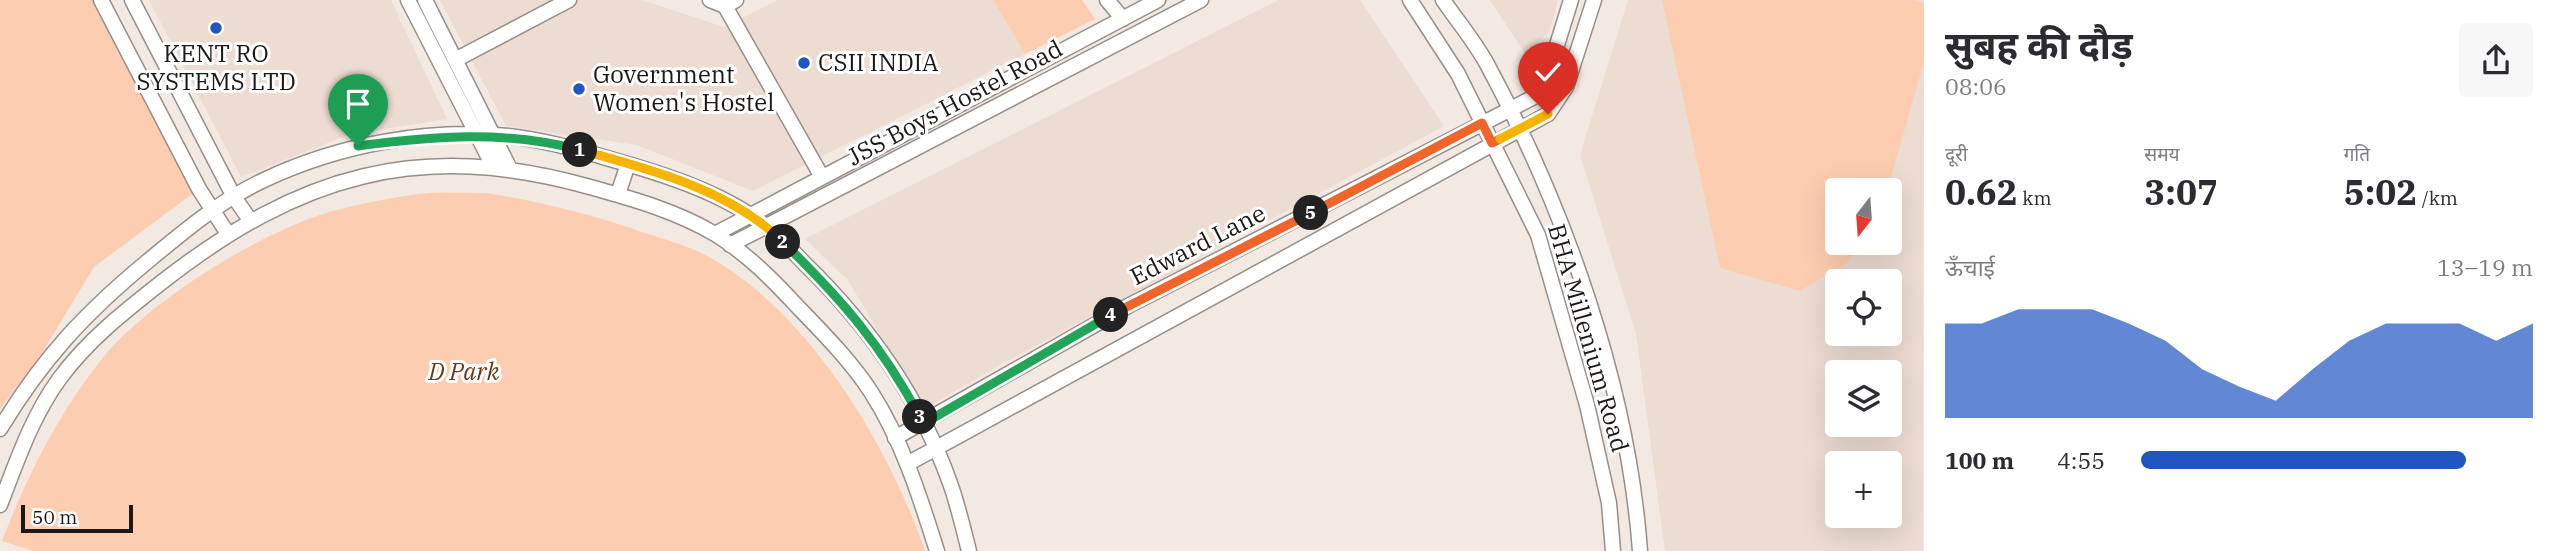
<!DOCTYPE html>
<html lang="hi">
<head>
<meta charset="utf-8">
<style>
	body { margin:0; font-family:"IBM Plex Serif","Noto Sans Devanagari",serif; background:#f7f7f7; color:#2b2b33; height:100vh; display:flex; flex-direction:column; font-size:26px; white-space:nowrap }
	* { box-sizing:border-box; margin:0 }
	p { font-size:23px; color:#7c7c81 }
	.icon { flex:none; width:38px; height:38px; fill:none; stroke:currentColor; stroke-width:2; stroke-linecap:round; stroke-linejoin:round }
	.map { position:relative; flex:1; overflow:hidden }
	.details { display:flex; flex-direction:column; background:#fff; width:630px }
	.details>* { flex:none }
	.needle { width:46px; rotate:197deg }
	.controls { position:absolute; left:1825px; top:178px; display:grid; gap:14px }
	.controls a { display:grid; place-items:center; width:77px; height:77px; border-radius:7px; background:#fff; box-shadow:0 7px 28px #0002; font-size:35px }
	.scale { position:absolute; left:21px; bottom:18px; width:112px; box-sizing:border-box; padding-left:7px; border:4px solid #1c1816; border-top:0; font-size:19px; line-height:24px; white-space:nowrap; color:#1c1816; -webkit-text-stroke:5px #fff; paint-order:stroke }
	.pin { position:absolute; display:grid; place-items:center; width:60px; height:60px; color:#fff; margin:-72px -30px; border-radius:50% 50% 50% 0; rotate:-45deg; box-shadow:0 0 7px #0007 }
	.pin .icon { rotate:45deg }
	.km { position:absolute; width:35px; height:35px; margin:-18px; border-radius:50%; background:#222; color:#fff; font-size:19px; line-height:35px; text-align:center }
	.round { display:grid; place-items:center; flex:none; width:74px; height:74px; border-radius:7px; background:#f7f7f7 }
	.overview { display:flex; align-items:center; justify-content:space-between; height:119px; padding:0 21px }
	h1 { font-size:38px; font-weight:700; line-height:52px }
	.figures { display:grid; grid-template-columns:repeat(3,1fr); gap:10px; height:119px; padding:7px 21px }
	.figures div { display:grid; align-content:center }
	.figures b { font-size:35px; font-weight:700 }
	.figures small { font-size:19px; font-weight:400 }
	.figures p { font-size:19px }
	.chart { height:196px; padding:14px 21px }
	.chart p { display:flex; justify-content:space-between }
	.chart svg { width:100%; height:126px; margin-top:7px; fill:#2155c2; opacity:.7 }
	ul { padding:0 21px; list-style:none; font-size:23px }
	li { display:grid; grid-template-columns:112px 84px 1fr; align-items:center; height:52px }
	li i { height:18px; border-radius:9px; background:#2155c2 }
	main { display:flex; flex:1; min-height:0 }
	.map>svg:first-child { display:block }
	.built { fill:#ecdcd2; fill-rule:evenodd }
	.green { fill:#fdcdb1 }
	.lines { fill:none; stroke-linecap:round; stroke-linejoin:round }
	.minor-casing { stroke:#978e89; stroke-width:17 }
	.minor { stroke:#fff; stroke-width:14 }
	.split-1-casing { stroke:#fff; stroke-width:14 }
	.split-2-casing { stroke:#fff; stroke-width:14 }
	.split-3-casing { stroke:#fff; stroke-width:14 }
	.split-4-casing { stroke:#fff; stroke-width:14 }
	.split-5-casing { stroke:#fff; stroke-width:14 }
	.split-6-casing { stroke:#fff; stroke-width:14 }
	.split-7-casing { stroke:#fff; stroke-width:14 }
	.split-1 { stroke:#22a559; stroke-width:9 }
	.split-2 { stroke:#f5b400; stroke-width:9 }
	.split-3 { stroke:#22a559; stroke-width:9 }
	.split-4 { stroke:#22a559; stroke-width:9 }
	.split-5 { stroke:#f0652b; stroke-width:9 }
	.split-6 { stroke:#f0652b; stroke-width:9 }
	.split-7 { stroke:#f5b400; stroke-width:9 }
	.poi-dot { fill:#2155c2; stroke:#fff; stroke-width:2.5 }
	.labels { text-anchor:middle; stroke-width:6; stroke-linejoin:round; paint-order:stroke }
	.poi-label { font-size:24px; fill:#1c1816; stroke:#fff; text-anchor:start }
	.street-label { font-size:24px; fill:#1c1816; stroke:#fff }
	.park-label { font-size:24px; font-style:italic; fill:#693a1b; stroke:#fff }
</style>
</head>
<body>
<main>
<div class="map">
<svg width="1924" height="551" viewBox="0 0 1924 551">
	<rect width="100%" height="100%" fill="#f2e9e3"/>
	<path class="built" d="M149,0H391L447,119L348,135L241,177Z
		M440,0H642L724,27L778,0H993L1025,54L753,191L637,145L506,126Z
		M1279,0H1360L1444,126L995,368L924,409L848,280L805,239Z
		M1490,0H1558L1550,30L1526,55Z
		M1628,0H1924L1923,551H1665L1636,334L1580,155ZM1838,191H1890V243H1838ZM1838,282H1890V334H1838ZM1838,373H1890V425H1838ZM1838,464H1890V516H1838Z"/>
	<path class="green" d="M0,0H101L199,189L94,267L42,353L0,409Z
		M993,0H1082L1095,19L1025,54Z
		M1662,0H1913L1924,3V62L1887,191H1838V243H1861L1847,263L1800,291L1720,268Z
		M486,193C542,202 591,214 645,233C666,240 690,246 709,257C809,312 889,446 925,551H33L2,541C27,476 60,410 105,355C151,300 263,230 333,211C358,204 385,199 411,195C435,191 461,193 486,193Z"/>
	<g class="lines">
		<g class="minor-casing">
			<path id="minor" d="M101,0L199,189L228,234
				M132,0L234,197L250,220
				M408,0L494,168
				M425,0L510,169
				M710,0L725,6L736,0
				M1107,0L1123,19
				M1410,0L1458,74L1538,235L1587,405L1609,503L1613,551
				M1443,0C1458,22 1476,43 1488,66C1566,211 1628,387 1640,551
				M725,6L822,177
				M455,60L569,0
				M618,194L628,164
				M715,234L1158,0
				M730,245L1201,0
				M0,429C42,359 85,313 148,261C184,231 221,200 264,180C338,145 427,128 509,136C543,140 577,149 610,159C660,173 721,192 763,224C779,235 792,251 805,264C868,325 920,399 950,483C958,505 963,528 969,551
				M895,438L1128,306L1534,97L1548,74L1571,0
				M907,464L1548,114L1566,87L1594,0
				M0,505C17,461 32,416 60,378C88,340 125,311 162,282C299,175 419,139 590,187C633,199 676,211 715,234C746,253 772,279 796,305C822,332 851,361 871,392C902,440 920,497 937,551"/>
		</g>
		<use href="#minor" class="minor"/>
	</g>
	<g class="lines">
		<g class="split-1-casing">
			<path id="split-1" d="M358,146C433,136 506,130 580,150"/>
		</g>
		<g class="split-2-casing">
			<path id="split-2" d="M580,150C649,169 731,190 783,242"/>
		</g>
		<g class="split-3-casing">
			<path id="split-3" d="M783,242C841,299 881,344 920,417"/>
		</g>
		<g class="split-4-casing">
			<path id="split-4" d="M920,417L923,424L1111,315"/>
		</g>
		<g class="split-5-casing">
			<path id="split-5" d="M1111,315L1311,213"/>
		</g>
		<g class="split-6-casing">
			<path id="split-6" d="M1311,213L1482,123L1492,143L1500,139"/>
		</g>
		<g class="split-7-casing">
			<path id="split-7" d="M1500,139L1548,114"/>
		</g>
		<use href="#split-1" class="split-1"/>
		<use href="#split-2" class="split-2"/>
		<use href="#split-3" class="split-3"/>
		<use href="#split-4" class="split-4"/>
		<use href="#split-5" class="split-5"/>
		<use href="#split-6" class="split-6"/>
		<use href="#split-7" class="split-7"/>
	</g>
	<g class="poi-dot">
		<circle cx="216" cy="28" r="7"/>
		<circle cx="804" cy="63" r="7"/>
		<circle cx="579" cy="89" r="7"/>
	</g>
	<g class="labels">
		<g class="poi-label">
			<text x="216" y="62" text-anchor="middle">KENT RO<tspan x="216" dy="28">SYSTEMS LTD</tspan></text>
			<text x="818" y="71">CSII INDIA</text>
			<text x="593" y="83">Government<tspan x="593" dy="28">Women's Hostel</tspan></text>
		</g>
		<g class="street-label">
			<text transform="translate(955 103) rotate(-28)" y="8">JSS Boys Hostel Road</text>
			<text transform="translate(1198 245) rotate(-27)" y="8">Edward Lane</text>
			<text transform="translate(1588 338) rotate(74)" y="8">BHA Millenium Road</text>
		</g>
		<g class="park-label">
			<text x="464" y="380">D Park</text>
		</g>
	</g>
</svg>
<div class="controls">
<a><svg class="needle" viewBox="-14 -14 28 28"><path d="M0-13l5 13h-10z" fill="#e53935"/><path d="M0 13l5-13h-10z" fill="#7c7c81"/></svg></a>
<a><svg class="icon" aria-label="locate" viewBox="0 0 24 24"><circle cx="12" cy="12" r="6"/><path d="M12 2v4M12 18v4M2 12h4M18 12h4"/></svg></a>
<a><svg class="icon" aria-label="layers" viewBox="0 0 24 24"><path d="M12 4l9 5-9 5-9-5zM3 14l9 5 9-5"/></svg></a>
<a>+</a>
</div>
<div class="scale">50 m</div>
<div class="pin" style="left:358px;top:146px;background:#1e9e55"><svg class="icon" aria-label="arrive" viewBox="0 0 24 24"><path d="M6 21V4h12l-3 4 3 4H6"/></svg></div>
<div class="pin" style="left:1548px;top:114px;background:#d93025"><svg class="icon" aria-label="check" viewBox="0 0 24 24"><path d="M5 12l5 5 9-10"/></svg></div>
<b class="km" style="left:580px;top:150px">1</b>
<b class="km" style="left:783px;top:242px">2</b>
<b class="km" style="left:920px;top:417px">3</b>
<b class="km" style="left:1111px;top:315px">4</b>
<b class="km" style="left:1311px;top:213px">5</b>
</div>
<section class="details">
<div class="overview"><div><h1>सुबह की दौड़</h1><p>08:06</p></div><a class="round"><svg class="icon" aria-label="share" viewBox="0 0 24 24"><path d="M12 15V3M7 8l5-5 5 5M5 13v7h14v-7"/></svg></a></div>
<div class="figures">
<div><p>दूरी</p><b>0.62<small> km</small></b></div>
<div><p>समय</p><b>3:07</b></div>
<div><p>गति</p><b>5:02<small> /km</small></b></div>
</div>
<div class="chart"><p><span>ऊँचाई</span>13–19 m</p>
<svg viewBox="0 0 160 44" preserveAspectRatio="none"><path d="M0 44V11L10 11L20 6L30 6L40 6L50 11L60 17L70 27L80 33L90 38L100 27L110 17L120 11L130 11L140 11L150 17L160 11V44z"/></svg>
</div>
<ul>
<li><b>100 m</b>4:55<i style="width:83%"></i></li>
</ul>
</section>
</main>
</body>
</html>
